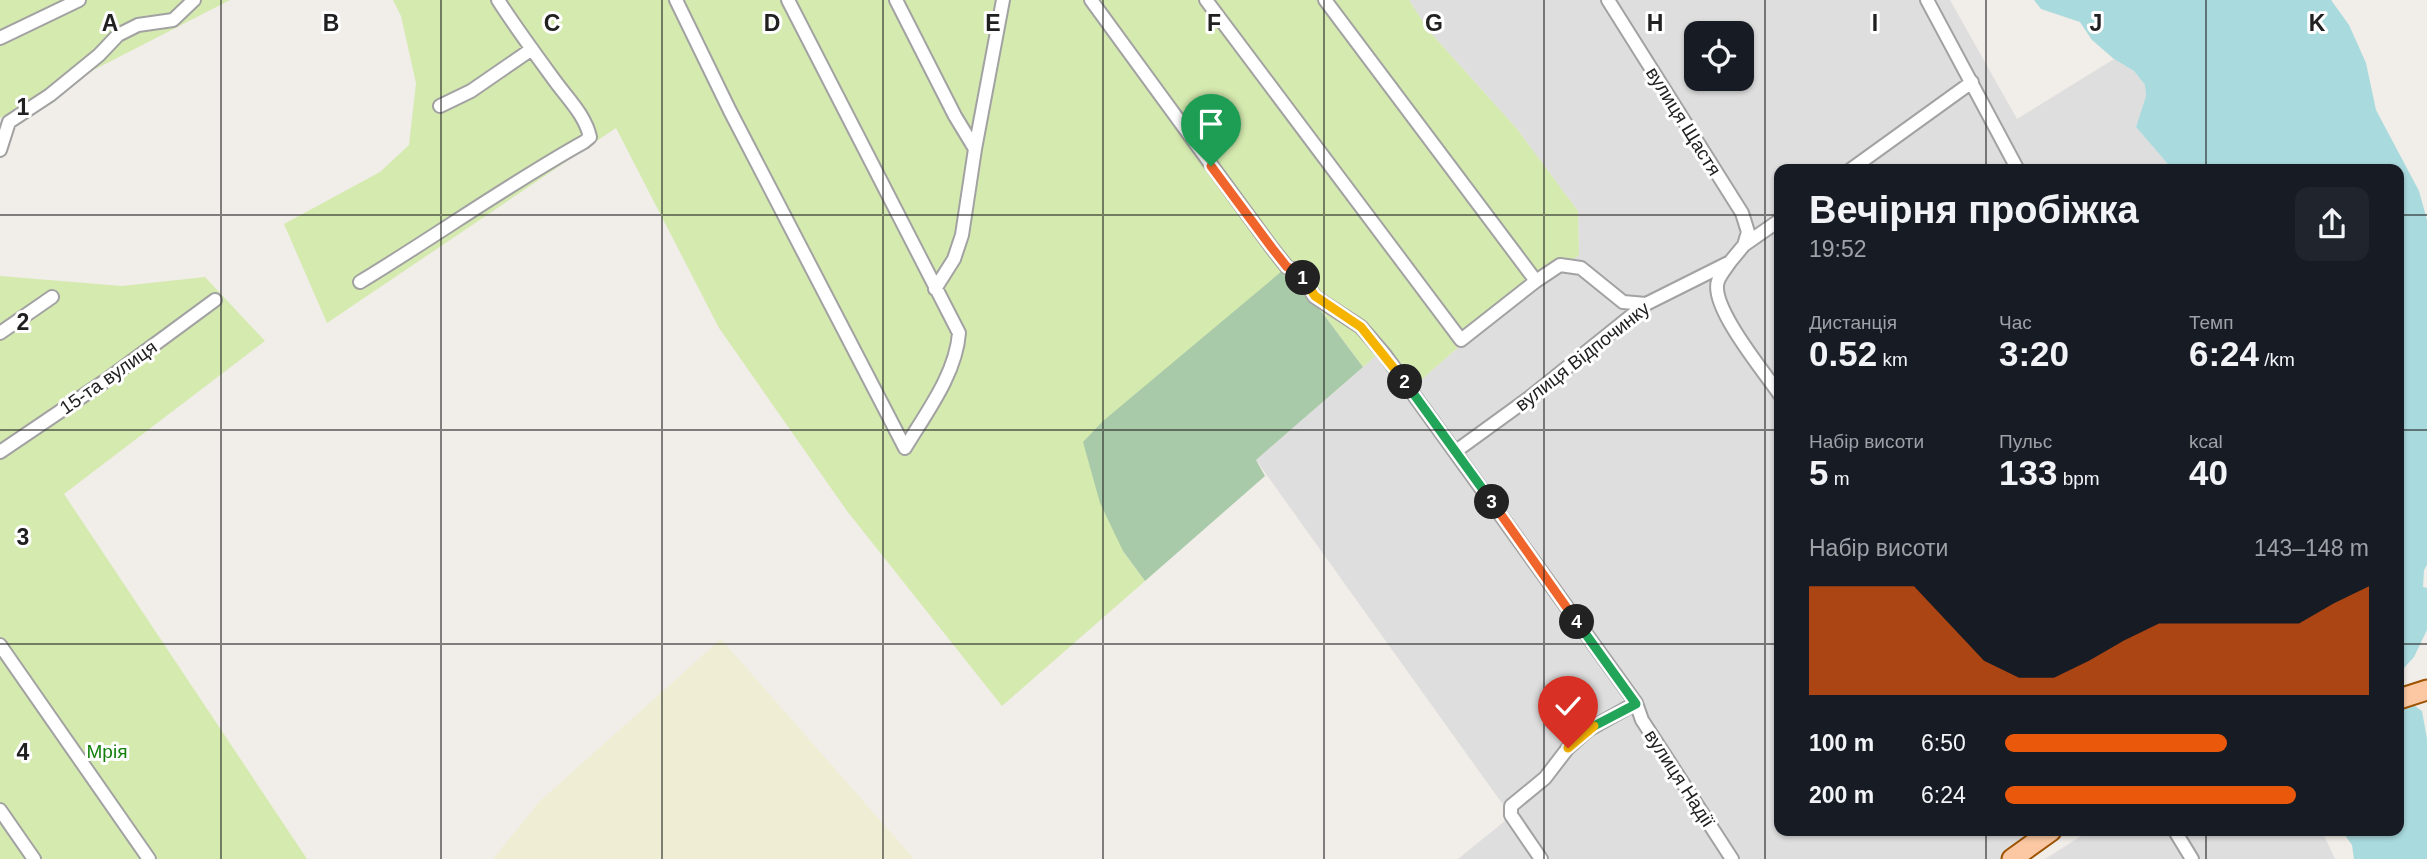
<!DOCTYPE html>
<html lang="uk">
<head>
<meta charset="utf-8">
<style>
	body { margin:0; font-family:Helvetica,sans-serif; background:#20242c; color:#f1f3f6; height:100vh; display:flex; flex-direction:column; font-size:26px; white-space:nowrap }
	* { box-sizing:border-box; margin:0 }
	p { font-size:23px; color:#9ea1a6 }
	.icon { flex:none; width:38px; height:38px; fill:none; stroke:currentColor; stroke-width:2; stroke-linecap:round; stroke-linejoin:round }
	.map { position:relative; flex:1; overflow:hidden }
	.sheet { position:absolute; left:1774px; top:164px; width:630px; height:672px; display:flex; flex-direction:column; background:#171b24; border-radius:14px; box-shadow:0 2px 5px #0004 }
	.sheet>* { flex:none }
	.buttons { position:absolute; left:1684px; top:21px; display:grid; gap:14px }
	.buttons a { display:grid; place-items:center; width:70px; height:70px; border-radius:14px; background:#171b24; box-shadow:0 2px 5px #0004; font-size:35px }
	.pin { position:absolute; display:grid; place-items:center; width:60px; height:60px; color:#fff; margin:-72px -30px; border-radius:50% 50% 50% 0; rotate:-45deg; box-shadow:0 0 7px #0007 }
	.pin .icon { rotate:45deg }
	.km { position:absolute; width:35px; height:35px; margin:-18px; border-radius:50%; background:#222; color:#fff; font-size:19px; line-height:35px; text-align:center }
	.round { display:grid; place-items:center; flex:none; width:74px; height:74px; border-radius:14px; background:#20242c }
	.summary { display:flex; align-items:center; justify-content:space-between; height:119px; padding:0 35px }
	h1 { font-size:38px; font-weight:700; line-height:52px }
	.stats { display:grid; grid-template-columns:repeat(3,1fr); gap:10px; height:119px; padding:7px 35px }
	.stats div { display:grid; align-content:center }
	.stats b { font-size:35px; font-weight:700 }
	.stats small { font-size:19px; font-weight:400 }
	.stats p { font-size:19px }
	.chart { height:196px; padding:14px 35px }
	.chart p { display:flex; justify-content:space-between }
	.chart svg { width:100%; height:126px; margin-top:7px; fill:#ea580c; opacity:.7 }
	ul { padding:0 35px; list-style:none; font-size:23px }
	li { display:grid; grid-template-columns:112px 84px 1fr; align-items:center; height:52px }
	li i { height:18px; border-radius:9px; background:#ea580c }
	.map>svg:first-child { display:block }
	.residential { fill:#dfdede; fill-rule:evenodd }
	.farmland { fill:#efedd4 }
	.grass { fill:#d5eaaf }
	.cemetery { fill:#a9caa9 }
	.water { fill:#a9dade }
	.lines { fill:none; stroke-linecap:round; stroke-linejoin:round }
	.street-casing { stroke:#a2a2a2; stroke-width:16 }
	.primary-casing { stroke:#9d5301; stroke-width:23 }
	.street { stroke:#fff; stroke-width:12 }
	.primary { stroke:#fbc8a3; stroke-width:19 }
	.split-1-casing { stroke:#fff; stroke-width:14 }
	.split-2-casing { stroke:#fff; stroke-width:14 }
	.split-3-casing { stroke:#fff; stroke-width:14 }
	.split-4-casing { stroke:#fff; stroke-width:14 }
	.split-5-casing { stroke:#fff; stroke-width:14 }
	.split-6-casing { stroke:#fff; stroke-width:14 }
	.split-1 { stroke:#f0652b; stroke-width:9 }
	.split-2 { stroke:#f5b400; stroke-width:9 }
	.split-3 { stroke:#22a559; stroke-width:9 }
	.split-4 { stroke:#f0652b; stroke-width:9 }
	.split-5 { stroke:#22a559; stroke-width:9 }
	.split-6 { stroke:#f5b400; stroke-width:9 }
	.grid { fill:none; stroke:#212121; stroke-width:2; stroke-opacity:0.55 }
	.labels { text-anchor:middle; stroke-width:6; stroke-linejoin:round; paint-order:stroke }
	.street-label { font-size:19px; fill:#212121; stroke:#fff }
	.park-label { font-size:19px; fill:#14810d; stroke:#fff }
	.grid-label { font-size:23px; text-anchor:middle; font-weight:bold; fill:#212121; stroke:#fff; stroke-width:6; stroke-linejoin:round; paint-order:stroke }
</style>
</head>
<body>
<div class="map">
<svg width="2427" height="859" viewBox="0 0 2427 859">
	<rect width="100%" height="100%" fill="#f1ede8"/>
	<path class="residential" d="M1409,0H1950L2017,119L2114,59L2134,71L2145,85L2146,96L2136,127L2173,170H1780V831H2038L2003,859H1458L1506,820L1504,806L1256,460L1386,347L1419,382L1463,343L1579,254L1578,211L1517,129L1429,31ZM1696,33H1741V79H1696Z
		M2089,831H2322L2335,859H2045Z"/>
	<path class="farmland" d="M721,639L914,859H493L539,802Z"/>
	<path class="grass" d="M0,0H230L0,118Z
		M393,0H1409L1429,31L1517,129L1578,211L1579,255L1463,343L1419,382L1386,347L1363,367L1294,275L1123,551L1145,581L1002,706L847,511L719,328L616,128L327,323L284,224L380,172L409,145L416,83L401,16Z
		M0,276L122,286L205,277L265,341L64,494L307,859H0Z"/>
	<path class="cemetery" d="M1282,271L1294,275L1363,367L1256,460L1265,476L1145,581L1123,551L1100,503L1083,442L1103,421Z"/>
	<path class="water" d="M2034,0H2331L2349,25L2366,63L2376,110L2419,191L2427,220V565L2424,570L2423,587L2427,588V630L2414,657L2403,669V688L2408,701L2422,711L2427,739V859H2354L2352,845L2342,831H2399V170H2173L2136,127L2146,96L2145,85L2134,71L2114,59L2092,40L2080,22L2041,9Z"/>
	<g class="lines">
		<g class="street-casing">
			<path id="street" d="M676,0L730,111L905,448
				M788,0L959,333C956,374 926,413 905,448
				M896,0L955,116L975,149L962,235L954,259L935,289
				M1091,0L1272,248L1287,267L1298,271L1315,297L1361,327L1385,355L1636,703L1642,720L1732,859
				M1206,0L1461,340L1536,281L1560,265L1581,268L1623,302L1646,304
				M1325,0L1536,281
				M1608,0L1742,213L1748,232L1744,245
				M1927,0L2018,170
				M0,38L79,0
				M440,106L471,91L532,49
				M975,149L1003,0
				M0,150L9,122L50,95L99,55L118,35L138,25L173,20L194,0
				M1850,170L1972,82
				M1730,262C1726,268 1720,275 1718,281C1709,306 1765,373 1780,395
				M360,282C436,236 507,185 584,142L590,137C585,115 568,99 555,81C536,55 516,28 498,0
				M0,333L52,297
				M1456,451L1529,398L1646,304L1730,262L1744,245L1780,220
				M0,452L105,381L215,300
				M0,645L149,859
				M0,810L34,859
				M2175,831L2192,859
				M1541,859L1511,815V806L1545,778L1568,748L1588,730L1636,703"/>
		</g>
		<g class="primary-casing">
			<path id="primary" d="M2399,699L2427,690
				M2012,859L2051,831"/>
		</g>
		<use href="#street" class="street"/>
		<use href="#primary" class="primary"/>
	</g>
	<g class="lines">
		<g class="split-1-casing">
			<path id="split-1" d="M1211,166L1272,248L1287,267L1298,271L1303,278"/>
		</g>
		<g class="split-2-casing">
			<path id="split-2" d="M1303,278L1315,296L1361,327L1405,382"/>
		</g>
		<g class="split-3-casing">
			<path id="split-3" d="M1405,382L1492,502"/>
		</g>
		<g class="split-4-casing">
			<path id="split-4" d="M1492,502L1577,622"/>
		</g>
		<g class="split-5-casing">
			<path id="split-5" d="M1577,622L1636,704L1594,726"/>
		</g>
		<g class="split-6-casing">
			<path id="split-6" d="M1568,748L1594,726"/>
		</g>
		<use href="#split-1" class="split-1"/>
		<use href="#split-2" class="split-2"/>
		<use href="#split-3" class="split-3"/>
		<use href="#split-4" class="split-4"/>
		<use href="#split-5" class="split-5"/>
		<use href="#split-6" class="split-6"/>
	</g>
	<path class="grid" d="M221,0V859M441,0V859M662,0V859M883,0V859M1103,0V859M1324,0V859M1544,0V859M1765,0V859M1986,0V170M2206,0V170M0,215H1780M2399,215H2427M0,430H1780M2399,430H2427M0,644H1780M2399,644H2427M1986,831V859M2206,831V859"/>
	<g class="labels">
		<g class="street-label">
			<text transform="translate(1684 121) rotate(58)" y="7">вулиця Щастя</text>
			<text transform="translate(1582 356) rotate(-38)" y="7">вулиця Відпочинку</text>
			<text transform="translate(108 377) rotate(-35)" y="7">15-та вулиця</text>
			<text transform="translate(1680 778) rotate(57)" y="7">вулиця Надії</text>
		</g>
		<g class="park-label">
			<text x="107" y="758">Мрія</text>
		</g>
	</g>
	<g class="grid-label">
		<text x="110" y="31">A</text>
		<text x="331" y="31">B</text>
		<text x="552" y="31">C</text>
		<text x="772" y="31">D</text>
		<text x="993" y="31">E</text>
		<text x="1214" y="31">F</text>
		<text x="1434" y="31">G</text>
		<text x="1655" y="31">H</text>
		<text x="1875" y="31">I</text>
		<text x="2096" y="31">J</text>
		<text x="2317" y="31">K</text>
		<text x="23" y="115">1</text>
		<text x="23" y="330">2</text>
		<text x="23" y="545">3</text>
		<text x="23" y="760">4</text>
	</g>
</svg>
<div class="buttons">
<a><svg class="icon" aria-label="locate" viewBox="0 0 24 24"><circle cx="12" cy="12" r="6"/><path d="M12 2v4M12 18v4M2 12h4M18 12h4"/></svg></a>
</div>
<div class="pin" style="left:1211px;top:166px;background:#1e9e55"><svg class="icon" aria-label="arrive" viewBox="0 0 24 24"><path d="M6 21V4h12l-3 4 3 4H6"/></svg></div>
<div class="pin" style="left:1568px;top:748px;background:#d93025"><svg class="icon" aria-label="check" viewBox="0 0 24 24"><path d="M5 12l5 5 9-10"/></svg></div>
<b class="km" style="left:1303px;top:278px">1</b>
<b class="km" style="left:1405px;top:382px">2</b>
<b class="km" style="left:1492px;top:502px">3</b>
<b class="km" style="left:1577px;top:622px">4</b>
<section class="sheet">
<div class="summary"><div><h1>Вечірня пробіжка</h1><p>19:52</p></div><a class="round"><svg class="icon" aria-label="share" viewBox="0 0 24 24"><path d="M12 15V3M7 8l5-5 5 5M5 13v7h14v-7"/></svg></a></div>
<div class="stats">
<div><p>Дистанція</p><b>0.52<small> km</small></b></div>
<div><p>Час</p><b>3:20</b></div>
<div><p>Темп</p><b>6:24<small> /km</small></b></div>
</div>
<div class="stats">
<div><p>Набір висоти</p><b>5<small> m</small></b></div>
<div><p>Пульс</p><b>133<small> bpm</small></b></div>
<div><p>kcal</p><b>40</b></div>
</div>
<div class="chart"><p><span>Набір висоти</span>143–148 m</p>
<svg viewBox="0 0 160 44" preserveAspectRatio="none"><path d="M0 44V6L10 6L20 6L30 6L40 19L50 32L60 38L70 38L80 32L90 25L100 19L110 19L120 19L130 19L140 19L150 12L160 6V44z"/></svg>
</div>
<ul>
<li><b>100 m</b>6:50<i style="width:61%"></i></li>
<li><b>200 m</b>6:24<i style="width:80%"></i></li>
</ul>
</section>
</div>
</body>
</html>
